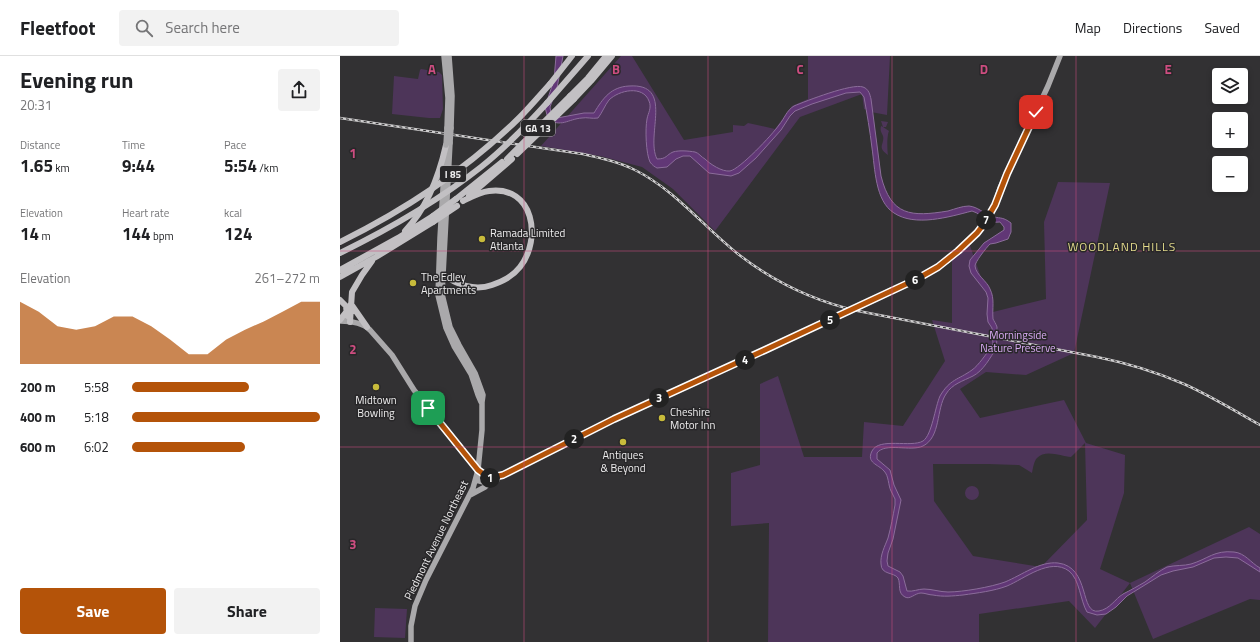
<!DOCTYPE html>
<html lang="en">
<head>
<meta charset="utf-8">
<style>
	body { margin:0; font-family:"Titillium Web",sans-serif; background:#f2f2f2; color:#202124; height:100vh; display:flex; flex-direction:column; font-size:15px; white-space:nowrap }
	* { box-sizing:border-box; margin:0 }
	p { font-size:13px; color:#757577 }
	.icon { flex:none; width:22px; height:22px; fill:none; stroke:currentColor; stroke-width:2; stroke-linecap:round; stroke-linejoin:round }
	.map { position:relative; flex:1; overflow:hidden }
	.side { display:flex; flex-direction:column; background:#fff; width:340px }
	.side>* { flex:none }
	.buttons { position:absolute; left:872px; top:12px; display:grid; gap:8px }
	.buttons a { display:grid; place-items:center; width:36px; height:36px; border-radius:4px; background:#fff; box-shadow:0 2px 6px #0003; font-size:20px }
	.pin { position:absolute; display:grid; place-items:center; width:34px; height:34px; color:#fff; margin:-17px; border-radius:8px; box-shadow:0 2px 6px #0006 }
	.km { position:absolute; width:20px; height:20px; margin:-10px; border-radius:50%; background:#222; color:#fff; font-size:11px; line-height:20px; text-align:center }
	.round { display:grid; place-items:center; flex:none; width:42px; height:42px; border-radius:4px; background:#f2f2f2 }
	.headline { display:flex; align-items:center; justify-content:space-between; height:68px; padding:0 20px }
	h1 { font-size:22px; font-weight:700; line-height:30px }
	.figures { display:grid; grid-template-columns:repeat(3,1fr); gap:6px; height:68px; padding:4px 20px }
	.figures div { display:grid; align-content:center }
	.figures b { font-size:17px; font-weight:700 }
	.figures small { font-size:11px; font-weight:400 }
	.figures p { font-size:11px }
	.chart { height:112px; padding:8px 20px }
	.chart p { display:flex; justify-content:space-between }
	.chart svg { width:100%; height:72px; margin-top:4px; fill:#b45309; opacity:.7 }
	.button { display:flex; gap:8px; margin-top:auto; padding:8px 20px }
	.button a { flex:1; height:46px; border-radius:4px; background:#b45309; color:#fff; font-size:16px; font-weight:700; line-height:46px; text-align:center }
	.button a+a { background:#f2f2f2; color:#202124 }
	ul { padding:0 20px; list-style:none; font-size:13px }
	li { display:grid; grid-template-columns:64px 48px 1fr; align-items:center; height:30px }
	li i { height:10px; border-radius:5px; background:#b45309 }
	header { display:flex; align-items:center; gap:24px; box-sizing:border-box; height:56px; padding:0 20px; background:#fff; border-bottom:1px solid #e0e0e0 }
	header strong { font-size:19px }
	nav { display:flex; gap:22px; margin-inline-start:auto; font-size:14px }
	.search { width:280px; height:36px; background:#f2f2f2; display:flex; align-items:center; gap:10px; box-sizing:border-box; padding:0 14px; border-radius:4px; color:#757577; font-size:15px }
	main { display:flex; flex:1; min-height:0 }
	.map>svg:first-child { display:block }
	.green { fill:#4d3559; fill-rule:evenodd }
	.water { fill:#613776; stroke:#8b6d9a }
	.lines { fill:none; stroke-linecap:round; stroke-linejoin:round }
	.major { stroke:#aaa9ab; stroke-width:5.5 }
	.highway { stroke:#c2c0c3; stroke-width:6 }
	.rail-casing { stroke:#cfcecf; stroke-width:2.5 }
	.rail { stroke:#282729; stroke-width:1; stroke-dasharray:3; stroke-linecap:butt }
	.major-bridge { stroke:#aaa9ab; stroke-width:5.5 }
	.highway-bridge { stroke:#c2c0c3; stroke-width:6 }
	.route-casing { stroke:#fff; stroke-width:8 }
	.route { stroke:#b45309; stroke-width:5 }
	.grid { fill:none; stroke:#cd4d80; stroke-width:1; stroke-opacity:0.55 }
	.poi-dot { fill:#c8bb3b; stroke:#282729; stroke-width:1.5 }
	.labels { text-anchor:middle; stroke-width:3; stroke-linejoin:round; paint-order:stroke }
	.shield { fill:#282729; stroke:#b2b1b2; stroke-width:1 }
	.shield-label { font-size:10px; font-weight:bold; fill:#edeced }
	.poi-label { font-size:11px; fill:#edeced; stroke:#282729; text-anchor:start }
	.park-label { font-size:11px; fill:#daabf4; stroke:#282729 }
	.street-label { font-size:11px; fill:#edeced; stroke:#282729 }
	.neighbourhood-label { font-size:12px; letter-spacing:1px; fill:#e2da8b; stroke:#282729 }
	.grid-label { font-size:13px; text-anchor:middle; font-weight:bold; fill:#cd4d80; stroke:#282729; stroke-width:3; stroke-linejoin:round; paint-order:stroke }
</style>
</head>
<body>
<header>
<strong>Fleetfoot</strong>
<div class="search"><svg class="icon" aria-label="search" viewBox="0 0 24 24"><circle cx="10" cy="10" r="6"/><path d="M15 15l6 6"/></svg>Search here</div>
<nav><a>Map</a><a>Directions</a><a>Saved</a></nav>
</header>
<main>
<section class="side">
<div class="headline"><div><h1>Evening run</h1><p>20:31</p></div><a class="round"><svg class="icon" aria-label="share" viewBox="0 0 24 24"><path d="M12 15V3M7 8l5-5 5 5M5 13v7h14v-7"/></svg></a></div>
<div class="figures">
<div><p>Distance</p><b>1.65<small> km</small></b></div>
<div><p>Time</p><b>9:44</b></div>
<div><p>Pace</p><b>5:54<small> /km</small></b></div>
</div>
<div class="figures">
<div><p>Elevation</p><b>14<small> m</small></b></div>
<div><p>Heart rate</p><b>144<small> bpm</small></b></div>
<div><p>kcal</p><b>124</b></div>
</div>
<div class="chart"><p><span>Elevation</span>261–272 m</p>
<svg viewBox="0 0 160 44" preserveAspectRatio="none"><path d="M0 44V6L10 12L20 21L30 23L40 21L50 15L60 15L70 21L80 29L90 38L100 38L110 29L120 23L130 18L140 12L150 6L160 6V44z"/></svg>
</div>
<ul>
<li><b>200 m</b>5:58<i style="width:62%"></i></li>
<li><b>400 m</b>5:18<i style="width:100%"></i></li>
<li><b>600 m</b>6:02<i style="width:60%"></i></li>
</ul>
<div class="button"><a>Save</a><a>Share</a></div>
</section>
<div class="map">
<svg width="920" height="586" viewBox="0 0 920 586">
	<rect width="100%" height="100%" fill="#323133"/>
	<path class="green" d="M281,0H292L344,84L393,76V69L404,70L408,67L435,73L452,50L468,43V0H550L547,59L531,56L524,53L522,38L460,61L375,175L333,133L302,111L260,100L201,90Z
		M81,13L99,16L102,19L103,53L100,62H89L52,58L54,20L78,23L80,14Z
		M541,65L548,66L546,71H543L549,75C547,79 547,93 548,99C536,91 545,88 543,80C541,75 540,75 541,70L543,71Z
		M718,126L770,127L734,297L686,319L646,316L620,333L640,362L724,344L746,387L785,399L784,437L760,513L790,527L909,471L920,478V544L910,543L813,583L790,527L755,572L729,545L639,558V586H428L429,467L391,470V417L420,409V328L438,320L464,401H522L524,366L563,370L605,305L592,264L612,267V201L628,184L653,256L706,243L704,166ZM745,387L747,464L701,511L633,500L594,445L593,408H648L679,409L692,417C693,412 694,405 697,402C705,393 721,400 731,401Z
		M625 437a7 7 0 1 1 14 0a7 7 0 1 1-14 0Z
		M35,552L67,553L65,582L34,581Z"/>
	<path class="water" d="M216,0H223L217,32L210,51L211,58L217,62L244,57H254C263,42 271,31 289,30C335,27 305,79 317,103C327,103 326,99 333,96C339,94 349,95 355,96C359,97 361,101 365,103C370,108 382,116 390,115C400,113 432,79 439,69C445,62 446,55 454,50C466,45 512,27 523,31C529,33 530,39 531,43L541,120C551,160 571,161 608,155C615,153 622,150 629,150C638,151 643,157 651,160C659,163 662,160 671,167V176L668,183L656,187L650,188C646,192 635,206 635,210C636,219 647,225 650,233C655,243 652,252 653,263C654,265 656,268 657,271C657,273 657,290 656,292C651,301 643,315 633,320C623,325 612,328 606,338C596,353 601,381 583,390C571,396 545,386 537,397V403L550,414L554,429L561,444L553,483L548,497L547,505L548,510L560,516L563,520L567,535C573,536 578,533 584,533C592,533 600,536 608,536C623,536 651,531 665,526C682,519 700,505 718,507C751,511 739,559 759,555C770,553 775,543 783,538C791,534 798,530 805,526C812,521 819,515 827,511C835,509 844,510 851,508C868,503 874,494 894,496C905,497 911,507 920,512V516L898,502L886,501L874,502L853,511L833,515L821,519L787,540L776,551L766,558L757,559L747,556C740,544 740,524 729,515C710,501 684,523 667,530C654,535 637,537 623,539C613,540 603,541 593,539C589,539 585,537 581,537C575,537 570,544 565,541C557,537 561,528 558,522C554,516 541,519 541,508C540,499 545,490 548,482C551,471 553,460 555,449C555,447 555,445 555,443C554,440 552,438 551,435C548,429 549,420 544,415C538,408 526,407 532,395C539,381 571,392 583,385C592,379 595,351 600,340C610,323 618,324 632,314C638,310 647,297 651,291L653,288L652,272L648,266L647,258L648,242L646,236L631,217L629,210L630,204L644,187L664,174V171L660,166C643,168 645,159 632,155C609,161 575,171 554,157C535,145 535,112 532,92C530,75 527,58 524,41L520,36L506,37L472,48L455,55L450,60L441,74L416,102L399,117L391,120L369,117L350,100H343L336,103L327,111L317,112C315,111 312,109 310,106C306,98 305,73 307,63C308,57 312,52 309,45C303,29 279,34 269,44C265,49 262,57 258,62C252,63 247,61 242,62C228,63 221,72 208,63L205,51L214,24Z"/>
	<g class="lines">
		<path class="major" d="M104,0L108,42L107,72
			M109,0L112,40L111,72
			M105,100L100,182L98,239L106,272L114,290L131,318L138,339L141,346
			M525,248L580,222L607,205L640,174L655,149L660,132L708,30L720,0
			M0,265C10,265 22,266 30,274L52,299L74,334L126,400L138,414L148,422
			M137,420L153,422L163,419L274,363L497,261
			M136,424L147,427L157,424
			M130,439L145,431L150,426
			M71,586V570L75,550L86,524L133,432L138,414L142,374V346L143,339L135,317L119,289L110,271L102,238L110,87"/>
		<path class="highway" d="M210,28L232,0
			M230,40L248,22L266,0
			M234,43L251,25L272,0
			M207,47L248,0
			M129,140L172,103
			M116,143L162,106
			M65,175C87,152 99,120 106,89
			M0,214L58,182L93,160
			M103,218C116,229 135,235 152,229C163,225 172,221 180,211C202,183 194,129 149,135C140,136 131,141 123,145
			M0,221L36,201L93,166
			M0,244L6,250L7,260
			M11,248L27,271
			M0,264L7,255
			M10,266L12,236L22,219L32,205"/>
		<g class="rail-casing">
			<path id="rail" d="M0,62L243,98C261,102 279,106 295,114C335,134 364,171 398,198C434,226 474,245 518,255L757,301C787,307 816,316 844,328C871,340 895,355 920,369"/>
		</g>
		<use href="#rail" class="rail"/>
		<path class="major-bridge" d="M110,87L111,72
			M106,89L107,72
			M497,261L525,248"/>
		<path class="highway-bridge" d="M177,98L234,43
			M167,103L230,40
			M93,160L116,143
			M93,166L117,150
			M0,186C65,154 127,113 179,62C190,51 200,39 210,28
			M0,197C49,173 98,145 141,111C165,92 187,69 207,47"/>
	</g>
	<g class="lines">
		<g class="route-casing">
			<path id="route" d="M88,352L138,414L149,422L163,419L274,363L425,294L577,223L598,211L618,195L637,177L644,168L655,149L667,118L696,56"/>
		</g>
		<use href="#route" class="route"/>
	</g>
	<path class="grid" d="M184,0V586M368,0V586M552,0V586M736,0V586M0,195H920M0,391H920"/>
	<g class="poi-dot">
		<circle cx="142" cy="183" r="4"/>
		<circle cx="73" cy="227" r="4"/>
		<circle cx="36" cy="331" r="4"/>
		<circle cx="322" cy="362" r="4"/>
		<circle cx="283" cy="386" r="4"/>
	</g>
	<g class="labels">
		<g class="shield">
			<rect x="181" y="64" width="34" height="16" rx="3"/>
			<rect x="100" y="110" width="26" height="16" rx="3"/>
		</g>
		<g class="shield-label">
			<text x="198" y="76">GA 13</text>
			<text x="113" y="122">I 85</text>
		</g>
		<g class="poi-label">
			<text x="150" y="181">Ramada Limited<tspan x="150" dy="13">Atlanta</tspan></text>
			<text x="81" y="225">The Edley<tspan x="81" dy="13">Apartments</tspan></text>
			<text x="36" y="348" text-anchor="middle">Midtown<tspan x="36" dy="13">Bowling</tspan></text>
			<text x="330" y="360">Cheshire<tspan x="330" dy="13">Motor Inn</tspan></text>
			<text x="283" y="403" text-anchor="middle">Antiques<tspan x="283" dy="13">&amp; Beyond</tspan></text>
		</g>
		<g class="park-label">
			<text x="678" y="283">Morningside<tspan x="678" dy="13">Nature Preserve</tspan></text>
		</g>
		<g class="street-label">
			<text transform="translate(96 484) rotate(-64)" y="4">Piedmont Avenue Northeast</text>
		</g>
		<g class="neighbourhood-label">
			<text x="782" y="195">WOODLAND HILLS</text>
		</g>
	</g>
	<g class="grid-label">
		<text x="92" y="18">A</text>
		<text x="276" y="18">B</text>
		<text x="460" y="18">C</text>
		<text x="644" y="18">D</text>
		<text x="828" y="18">E</text>
		<text x="13" y="102">1</text>
		<text x="13" y="298">2</text>
		<text x="13" y="493">3</text>
	</g>
</svg>
<div class="buttons">
<a><svg class="icon" aria-label="layers" viewBox="0 0 24 24"><path d="M12 4l9 5-9 5-9-5zM3 14l9 5 9-5"/></svg></a>
<a>+</a>
<a>−</a>
</div>
<div class="pin" style="left:88px;top:352px;background:#1e9e55"><svg class="icon" aria-label="arrive" viewBox="0 0 24 24"><path d="M6 21V4h12l-3 4 3 4H6"/></svg></div>
<div class="pin" style="left:696px;top:56px;background:#d93025"><svg class="icon" aria-label="check" viewBox="0 0 24 24"><path d="M5 12l5 5 9-10"/></svg></div>
<b class="km" style="left:150px;top:422px">1</b>
<b class="km" style="left:234px;top:383px">2</b>
<b class="km" style="left:319px;top:342px">3</b>
<b class="km" style="left:405px;top:304px">4</b>
<b class="km" style="left:490px;top:264px">5</b>
<b class="km" style="left:575px;top:224px">6</b>
<b class="km" style="left:646px;top:164px">7</b>
</div>
</main>
</body>
</html>
